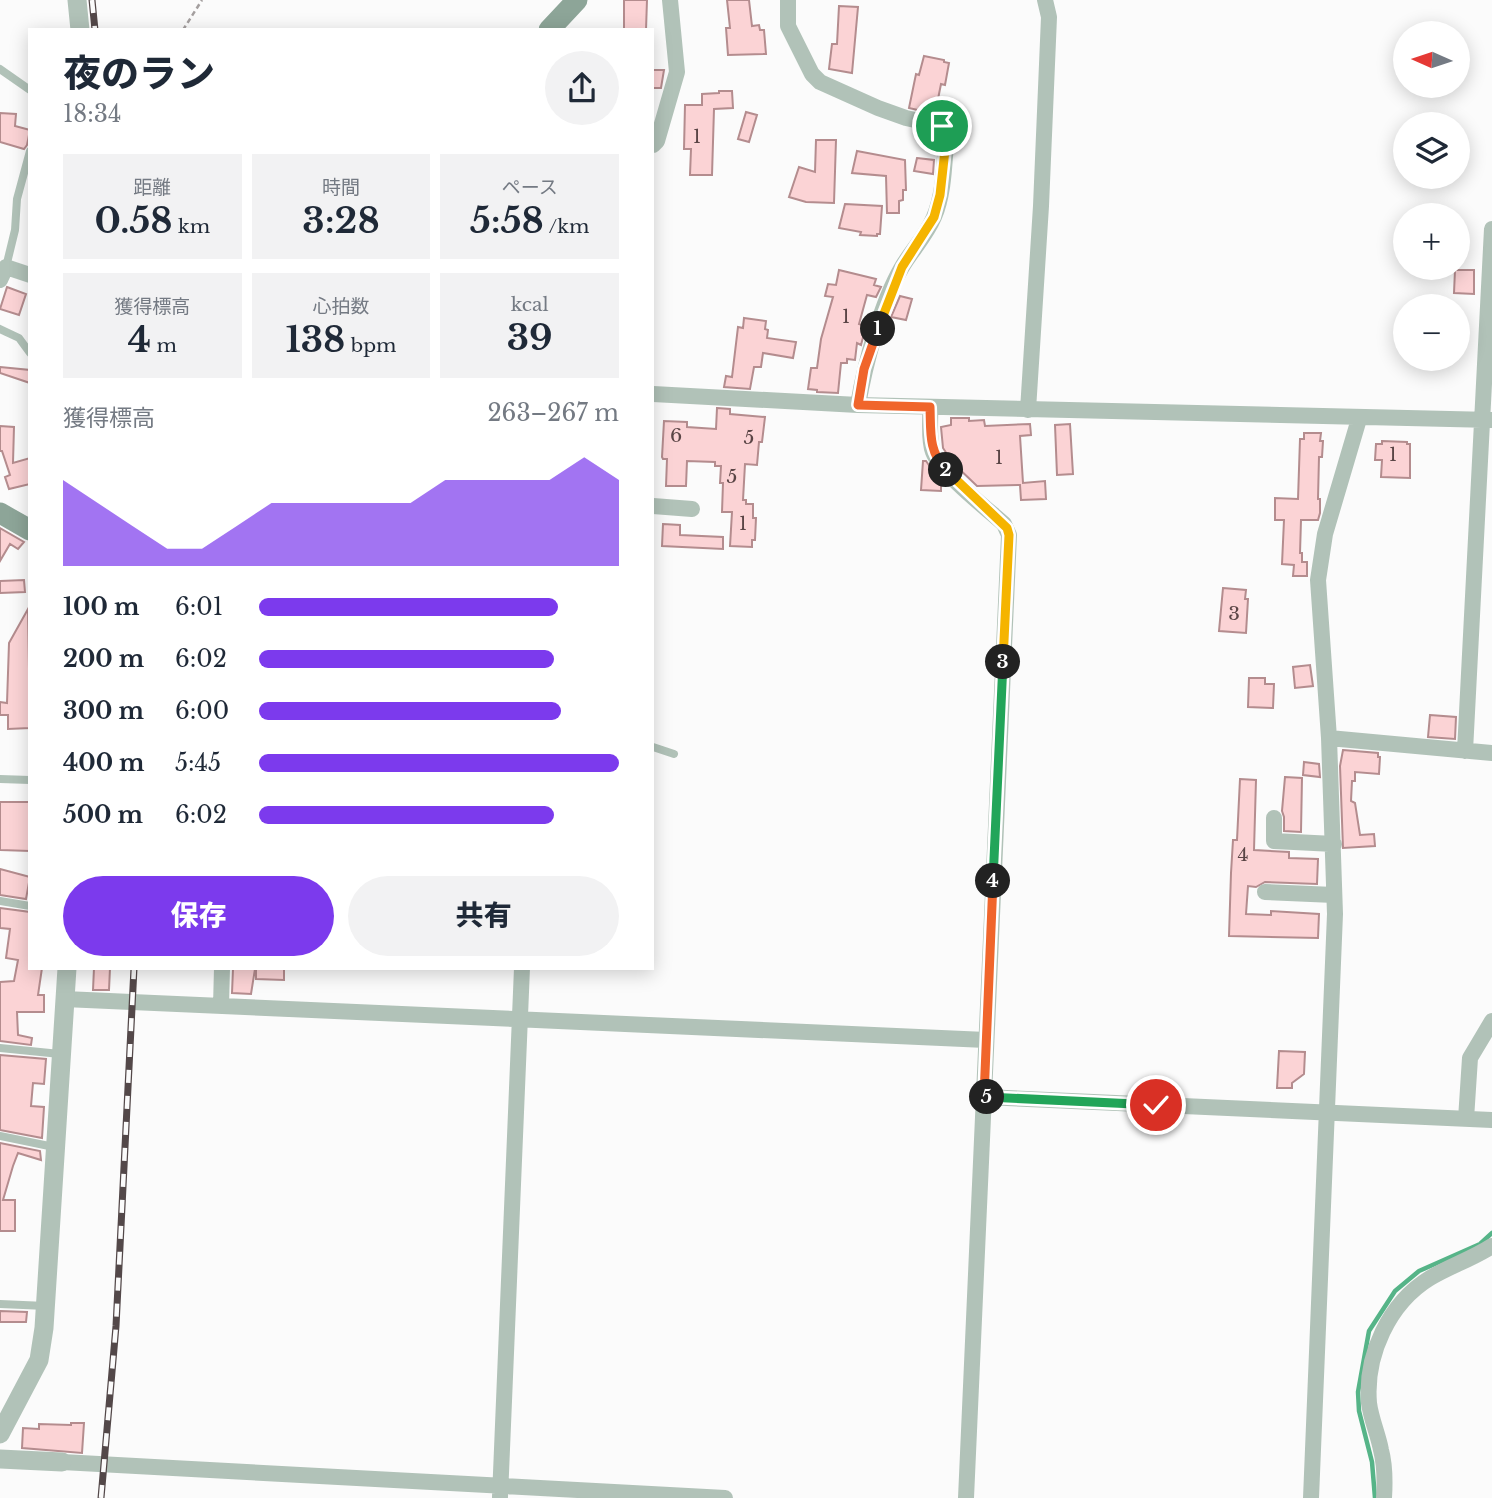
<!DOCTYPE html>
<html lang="ja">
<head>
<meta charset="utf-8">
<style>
	body { margin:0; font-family:"Libre Baskerville","Noto Sans JP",serif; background:#f2f2f3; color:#1f2937; height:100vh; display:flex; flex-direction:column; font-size:26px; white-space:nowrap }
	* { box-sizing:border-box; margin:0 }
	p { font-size:23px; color:#747a83 }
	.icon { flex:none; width:38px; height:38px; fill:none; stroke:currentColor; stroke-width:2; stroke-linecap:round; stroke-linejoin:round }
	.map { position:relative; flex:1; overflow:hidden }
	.panel { position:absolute; left:28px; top:28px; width:626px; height:942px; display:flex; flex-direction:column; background:#fff; border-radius:0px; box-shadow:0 4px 18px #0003 }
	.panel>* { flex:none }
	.needle { width:46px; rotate:273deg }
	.tools { position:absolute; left:1393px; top:21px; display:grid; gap:14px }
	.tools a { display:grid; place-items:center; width:77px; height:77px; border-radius:50%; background:#fff; box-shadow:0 4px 18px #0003; font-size:35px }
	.pin { position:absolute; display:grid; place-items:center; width:60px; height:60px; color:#fff; margin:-30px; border:4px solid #fff; border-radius:50%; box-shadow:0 2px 7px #0007 }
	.km { position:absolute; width:35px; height:35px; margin:-18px; border-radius:50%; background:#222; color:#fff; font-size:19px; line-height:35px; text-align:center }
	.round { display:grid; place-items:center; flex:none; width:74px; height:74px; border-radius:37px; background:#f2f2f3 }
	.headline { display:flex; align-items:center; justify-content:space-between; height:119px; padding:0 35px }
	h1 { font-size:38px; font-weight:800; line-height:52px }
	.figures { display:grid; grid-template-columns:repeat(3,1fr); gap:10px; height:119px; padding:7px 35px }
	.figures div { display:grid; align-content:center; border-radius:0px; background:#f2f2f3; text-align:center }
	.figures b { font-size:35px; font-weight:800 }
	.figures small { font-size:19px; font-weight:400 }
	.figures p { font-size:19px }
	.chart { height:196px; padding:14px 35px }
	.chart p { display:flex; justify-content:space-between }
	.chart svg { width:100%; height:126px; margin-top:7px; fill:#7c3aed; opacity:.7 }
	.cta { display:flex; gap:14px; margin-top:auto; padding:14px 35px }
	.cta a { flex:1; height:80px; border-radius:42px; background:#7c3aed; color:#fff; font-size:28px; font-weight:800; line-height:80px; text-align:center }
	.cta a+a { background:#f2f2f3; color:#1f2937 }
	ul { padding:0 35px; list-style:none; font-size:23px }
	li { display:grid; grid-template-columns:112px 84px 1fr; align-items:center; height:52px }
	li i { height:18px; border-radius:9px; background:#7c3aed }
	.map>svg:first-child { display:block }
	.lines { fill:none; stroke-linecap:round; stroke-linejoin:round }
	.stream { stroke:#56b488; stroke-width:4.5 }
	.building { fill:#fbd3d5; stroke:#b48c8e; stroke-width:2 }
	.path { stroke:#a49f9f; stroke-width:2.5; stroke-dasharray:5 3.5; stroke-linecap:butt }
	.service { stroke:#b1c2b8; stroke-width:8 }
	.minor { stroke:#b1c2b8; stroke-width:16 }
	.tertiary { stroke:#b1c2b8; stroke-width:19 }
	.secondary { stroke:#8da598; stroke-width:21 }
	.rail-casing { stroke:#534849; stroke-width:7 }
	.rail { stroke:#fbfbfb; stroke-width:4.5; stroke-dasharray:13; stroke-linecap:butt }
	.split-1-casing { stroke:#fff; stroke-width:14 }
	.split-2-casing { stroke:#fff; stroke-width:14 }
	.split-3-casing { stroke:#fff; stroke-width:14 }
	.split-4-casing { stroke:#fff; stroke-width:14 }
	.split-5-casing { stroke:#fff; stroke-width:14 }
	.split-6-casing { stroke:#fff; stroke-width:14 }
	.split-1 { stroke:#f5b400; stroke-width:9 }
	.split-2 { stroke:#f0652b; stroke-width:9 }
	.split-3 { stroke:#f5b400; stroke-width:9 }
	.split-4 { stroke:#22a559; stroke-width:9 }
	.split-5 { stroke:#f0652b; stroke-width:9 }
	.split-6 { stroke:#22a559; stroke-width:9 }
	.labels { text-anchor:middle; stroke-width:5; stroke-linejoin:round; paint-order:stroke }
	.number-label { font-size:19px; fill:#5a4546 }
</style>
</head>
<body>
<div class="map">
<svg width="1492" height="1498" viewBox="0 0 1492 1498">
	<rect width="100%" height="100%" fill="#fbfbfb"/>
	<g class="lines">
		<path class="stream" d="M1375,1498L1372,1462L1359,1411L1358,1392L1369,1331L1395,1291L1419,1271L1480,1244L1492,1233"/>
	</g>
	<path class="building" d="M624,0H647L646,30H624Z
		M727,0H749L752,26L759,25L760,30H764L766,54L728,55L726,28H730Z
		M839,6L858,7L852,73L829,69L832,44H837Z
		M924,56L944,60V62L949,63L945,85L941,84L935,114L909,108L916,74L919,75Z
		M653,70H664L661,88H653Z
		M719,91H732L733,108L714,109L712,175H690L691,149H684L685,105H702V94L719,93Z
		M746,112L757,115L749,142L738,139Z
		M0,113L16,114L15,126L30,130L27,145L24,149L0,142Z
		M816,140H836L834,203L806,202L789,197L799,167L815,172Z
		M857,151L905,160L906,190H903V200L899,201V213H887L886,176L852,173Z
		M917,158L934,160L933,174L914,171Z
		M845,204L882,206L880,234H877V236L860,235L861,232L839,228Z
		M839,270L876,279L874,285L881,287L876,297L867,295L859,324L866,326L861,345L857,343L855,360L847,359V363H841L838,393L817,392V390L808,389L811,368H817L821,339L833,297L825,296L828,284L836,285Z
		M1455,270H1474V294L1454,293Z
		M7,287L26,294L19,315L0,309Z
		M900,296L912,299L906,320L891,317Z
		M744,318L766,321L765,329L768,330L767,338L796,342L793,358L763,353L761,367H754L750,389L724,387L726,376L732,377L738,327L743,328Z
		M0,367L30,370V383L0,373Z
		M717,408L730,409V414L765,417L762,442H759L757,465L745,464L743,500H746V504H753V518H756L755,540H752V547L730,546L732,512H722L723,483H720L721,466H715V462L687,461L686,486H666L667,459H663L662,457L664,421L687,422V427L716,429Z
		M951,418H969V421L984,420L985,426L1030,424L1031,435L1020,436L1023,483L1045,481L1046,499L1021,500L1020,485L977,486L953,463L943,448L941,427L951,425Z
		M1070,424L1073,474L1057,475L1055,425Z
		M0,426L14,427L13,463L30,458V484L9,489L5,477L10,475L2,451H0Z
		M1304,433H1321L1320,441H1323L1322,457H1319L1318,499H1320V513L1318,520H1301L1300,553H1302V562H1307V576H1293L1294,565L1282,564L1284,520H1275V498L1298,499L1300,439H1304Z
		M1382,441L1407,442V444H1410V478L1381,477L1382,460H1375L1376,444H1382Z
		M923,461H926L941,482V491L921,490Z
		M663,524L680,525V535L723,537V549L662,546Z
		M0,528L24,542L18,549L10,544L0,561Z
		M24,580L25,592L0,593V581Z
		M1223,588L1246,590L1245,599H1248L1246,633L1219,631Z
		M28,609L30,728L8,729V715H0V702L7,703L9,643Z
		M1310,665L1313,686L1295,688L1293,667Z
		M1249,678H1265V684H1274L1273,708L1248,707Z
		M1430,715L1456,717L1455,739L1428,737Z
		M1343,750L1378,753V757H1380L1379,774L1355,772V781H1352L1351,801L1355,803L1360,835L1374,834L1375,846L1343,848L1340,766Z
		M1304,762L1319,764L1320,777L1303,775Z
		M1285,777L1302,778L1301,832L1284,831V817L1282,811Z
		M1240,779L1256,780L1254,850L1289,852V858L1318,859L1317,884L1265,882L1256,887L1248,886L1246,914L1271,915V911L1319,914L1318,938L1229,936L1231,873L1233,840H1237Z
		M0,802H29L30,851L0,850Z
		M0,869L30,877L26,899L0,895Z
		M0,908L30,912V968H42L38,995H44V1012H17L18,1035L32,1038L31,1045L0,1041V982L14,981L18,960L6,958L10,929L0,928Z
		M94,968H110L109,990H93Z
		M256,968H284V980L256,979Z
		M233,969H255L251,994L232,993Z
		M1279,1051L1305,1052L1304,1074L1292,1083V1088H1277Z
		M0,1055L46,1059L44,1084L33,1083L31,1106L44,1107L42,1138L0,1130Z
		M0,1143L40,1151L41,1160L18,1153L13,1166L3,1200H15V1231H0Z
		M0,1311L27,1312L26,1322H0Z
		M71,1423H84L82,1453L22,1448L23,1428L39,1429V1424L71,1425Z"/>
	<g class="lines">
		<path class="path" d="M183,30L202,0"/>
		<path class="service" d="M0,69L30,90
			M6,267L15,230L17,199L30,151
			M0,329L19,338L30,353
			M653,747L674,754
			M0,779L30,780
			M0,901L30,906
			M0,1048L60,1054
			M0,1136L54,1147
			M0,1304L46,1306"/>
		<path class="minor" d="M788,0V26L812,74L820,82L878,108L906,118L942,126L947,132C944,160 945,191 934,217C926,236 912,250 902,267C881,303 865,364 858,405
			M653,145L657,141L677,72L670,0
			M0,280L6,267L30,275
			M653,394L858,405L1492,420
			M930,407C931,421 928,439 933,452C941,473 986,508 1004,524L1009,535L966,1498
			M1028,410L1041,206L1049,17L1045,0
			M653,506L692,509
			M1329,738L1492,753
			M1465,751L1492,229
			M1274,818V841L1334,844
			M1265,892L1334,895
			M64,999L986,1040
			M221,1006L222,968
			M984,1097L1492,1120
			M1466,1119L1470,1058L1492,1021
			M62,1462L725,1498
			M500,1497L522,968
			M1311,1498L1335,914L1329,738L1318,580L1325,534L1359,419
			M1384,1498C1385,1482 1385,1465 1381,1450C1378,1434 1371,1419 1369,1403C1365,1355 1389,1303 1430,1278C1450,1266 1472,1259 1492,1246"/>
		<path class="tertiary" d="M77,0L80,30
			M0,1434L39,1360L44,1328L67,968
			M0,1459L62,1462"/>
		<path class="secondary" d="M549,30L577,0
			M0,513L30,530"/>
		<g class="rail-casing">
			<path id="rail" d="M92,0L95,30
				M101,1498L116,1326L134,968"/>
		</g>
		<use href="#rail" class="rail"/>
	</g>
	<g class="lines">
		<g class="split-1-casing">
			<path id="split-1" d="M878,329L902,267L934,217L940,195L947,132L942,126"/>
		</g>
		<g class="split-2-casing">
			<path id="split-2" d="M878,329L864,369L858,405L930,407C931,431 928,451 946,470"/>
		</g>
		<g class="split-3-casing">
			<path id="split-3" d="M946,470L1007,528L1009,535L1003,662"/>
		</g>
		<g class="split-4-casing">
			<path id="split-4" d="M993,881L1003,662"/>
		</g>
		<g class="split-5-casing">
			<path id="split-5" d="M987,1097H984L993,881"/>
		</g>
		<g class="split-6-casing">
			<path id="split-6" d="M987,1097L1156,1105"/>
		</g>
		<use href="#split-1" class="split-1"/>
		<use href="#split-2" class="split-2"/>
		<use href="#split-3" class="split-3"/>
		<use href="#split-4" class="split-4"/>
		<use href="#split-5" class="split-5"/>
		<use href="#split-6" class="split-6"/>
	</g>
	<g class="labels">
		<g class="number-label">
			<text x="697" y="143">1</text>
			<text x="846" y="323">1</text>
			<text x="676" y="442">6</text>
			<text x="749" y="444">5</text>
			<text x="1393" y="461">1</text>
			<text x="999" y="464">1</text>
			<text x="732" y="483">5</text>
			<text x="743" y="530">1</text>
			<text x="1234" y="620">3</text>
			<text x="1243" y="861">4</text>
		</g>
	</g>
</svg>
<div class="tools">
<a><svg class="needle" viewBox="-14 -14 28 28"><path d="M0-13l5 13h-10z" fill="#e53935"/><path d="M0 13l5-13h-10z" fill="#747a83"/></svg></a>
<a><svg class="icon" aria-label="layers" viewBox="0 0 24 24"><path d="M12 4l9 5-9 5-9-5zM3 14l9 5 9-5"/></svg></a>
<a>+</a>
<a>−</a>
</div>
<div class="pin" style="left:942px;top:126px;background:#1e9e55"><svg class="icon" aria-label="arrive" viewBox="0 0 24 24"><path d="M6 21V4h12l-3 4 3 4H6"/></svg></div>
<div class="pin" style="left:1156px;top:1105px;background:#d93025"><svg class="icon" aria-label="check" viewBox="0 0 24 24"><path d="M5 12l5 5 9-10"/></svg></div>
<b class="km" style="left:878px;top:329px">1</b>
<b class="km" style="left:946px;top:470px">2</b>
<b class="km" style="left:1003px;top:662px">3</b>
<b class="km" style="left:993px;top:881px">4</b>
<b class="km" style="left:987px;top:1097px">5</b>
<section class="panel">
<div class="headline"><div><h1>夜のラン</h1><p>18:34</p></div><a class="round"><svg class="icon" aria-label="share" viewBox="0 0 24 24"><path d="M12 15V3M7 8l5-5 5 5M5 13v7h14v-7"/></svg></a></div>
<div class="figures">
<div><p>距離</p><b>0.58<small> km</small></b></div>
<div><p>時間</p><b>3:28</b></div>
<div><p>ペース</p><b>5:58<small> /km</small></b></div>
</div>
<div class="figures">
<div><p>獲得標高</p><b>4<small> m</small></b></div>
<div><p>心拍数</p><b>138<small> bpm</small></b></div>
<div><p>kcal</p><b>39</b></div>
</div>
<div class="chart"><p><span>獲得標高</span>263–267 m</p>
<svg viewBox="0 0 160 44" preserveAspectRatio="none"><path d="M0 44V14L10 22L20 30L30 38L40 38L50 30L60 22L70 22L80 22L90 22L100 22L110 14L120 14L130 14L140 14L150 6L160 14V44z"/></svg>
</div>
<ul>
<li><b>100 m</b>6:01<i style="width:83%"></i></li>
<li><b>200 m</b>6:02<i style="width:82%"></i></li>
<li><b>300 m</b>6:00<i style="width:84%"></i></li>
<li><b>400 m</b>5:45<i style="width:100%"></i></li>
<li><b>500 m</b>6:02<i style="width:82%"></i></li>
</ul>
<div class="cta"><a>保存</a><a>共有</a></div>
</section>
</div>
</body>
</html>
